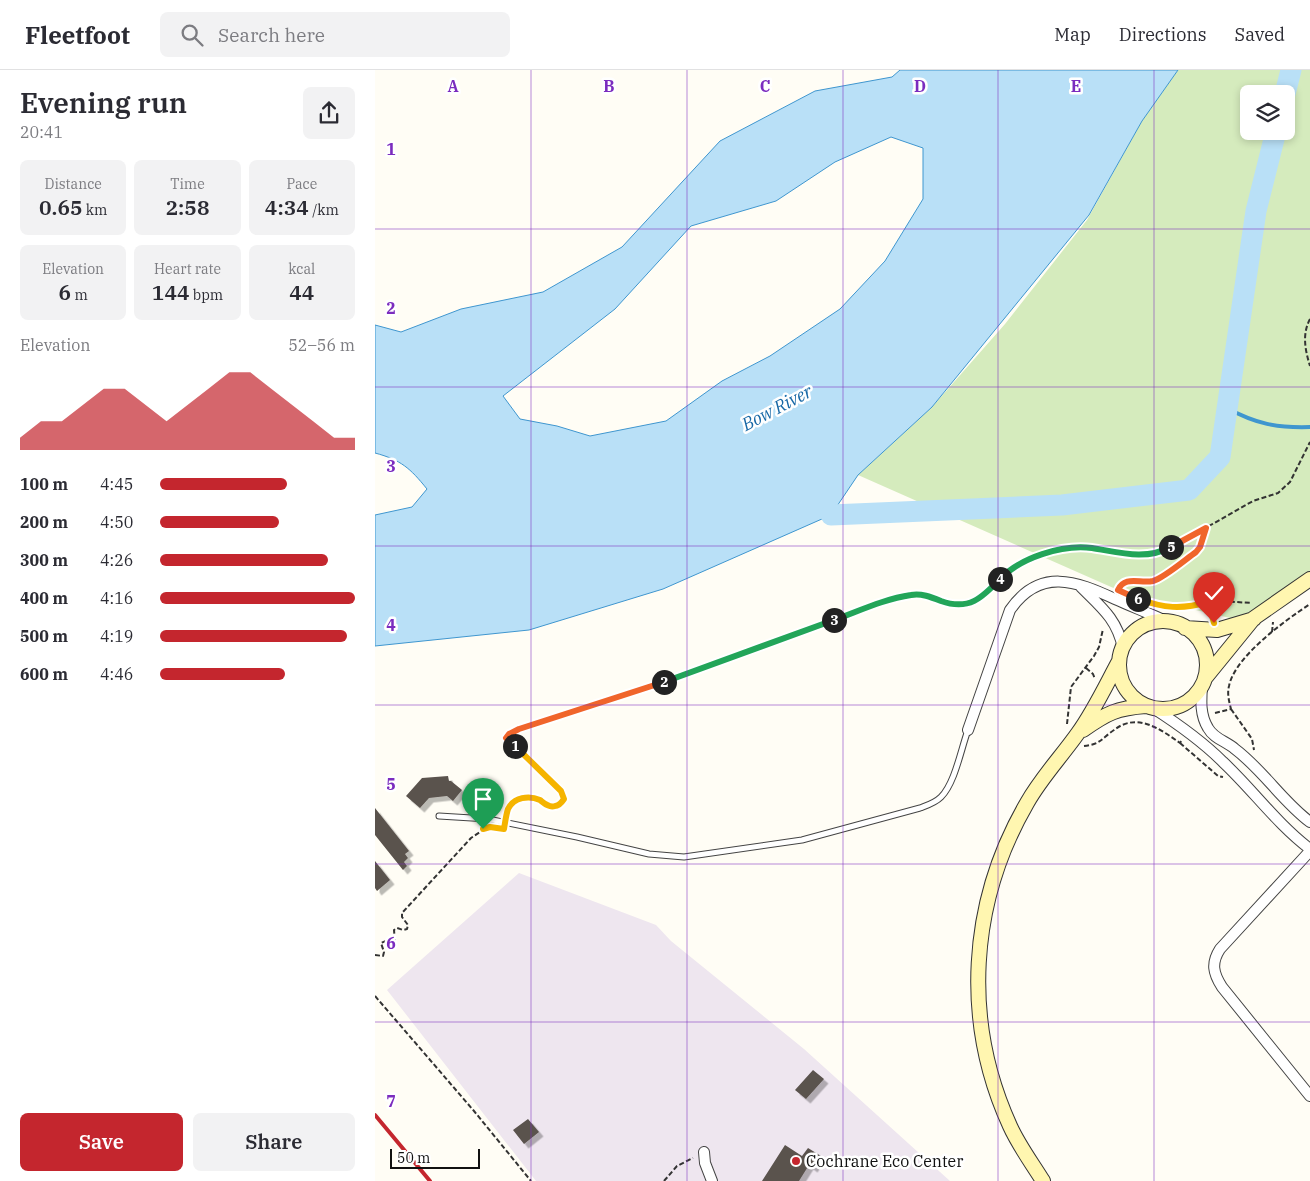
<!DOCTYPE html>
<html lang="en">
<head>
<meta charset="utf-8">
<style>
	body { margin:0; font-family:"IBM Plex Serif",serif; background:#f2f2f3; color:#2b2b33; height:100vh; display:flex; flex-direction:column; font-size:19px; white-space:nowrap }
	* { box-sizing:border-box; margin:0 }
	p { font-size:16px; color:#7c7c81 }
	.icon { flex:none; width:28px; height:28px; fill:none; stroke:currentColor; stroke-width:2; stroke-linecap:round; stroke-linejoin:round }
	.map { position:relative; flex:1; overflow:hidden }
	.sheet { display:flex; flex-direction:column; background:#fff; width:375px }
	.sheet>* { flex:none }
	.fabs { position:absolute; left:865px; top:15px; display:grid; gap:10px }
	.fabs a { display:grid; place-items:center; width:55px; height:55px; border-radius:8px; background:#fff; box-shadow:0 2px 8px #0003; font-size:25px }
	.scale { position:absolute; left:15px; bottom:12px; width:90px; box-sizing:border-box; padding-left:5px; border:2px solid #111; border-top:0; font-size:14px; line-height:18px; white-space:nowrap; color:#111; -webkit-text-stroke:4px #fff; paint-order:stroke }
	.pin { position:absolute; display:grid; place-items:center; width:42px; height:42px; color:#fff; margin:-51px -21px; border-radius:50% 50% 50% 0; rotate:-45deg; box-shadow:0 0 5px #0007 }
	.pin .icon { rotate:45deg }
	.km { position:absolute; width:25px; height:25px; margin:-12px; border-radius:50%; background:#222; color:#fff; font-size:14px; line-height:25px; text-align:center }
	.round { display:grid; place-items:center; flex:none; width:52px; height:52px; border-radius:8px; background:#f2f2f3 }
	.headline { display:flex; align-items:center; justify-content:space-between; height:85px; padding:0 20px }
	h1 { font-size:28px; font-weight:600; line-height:38px }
	.figures { display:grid; grid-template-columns:repeat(3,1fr); gap:8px; height:85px; padding:5px 20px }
	.figures div { display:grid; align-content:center; border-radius:8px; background:#f2f2f3; text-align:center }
	.figures b { font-size:21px; font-weight:600 }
	.figures small { font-size:14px; font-weight:400 }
	.figures p { font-size:14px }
	.chart { height:140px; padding:10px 20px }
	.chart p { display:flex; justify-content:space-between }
	.chart svg { width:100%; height:90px; margin-top:5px; fill:#c4262e; opacity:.7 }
	.primary-button { display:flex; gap:10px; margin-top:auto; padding:10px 20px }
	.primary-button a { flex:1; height:58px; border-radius:8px; background:#c4262e; color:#fff; font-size:20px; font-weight:600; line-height:58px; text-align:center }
	.primary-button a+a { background:#f2f2f3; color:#2b2b33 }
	ul { padding:0 20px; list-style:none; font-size:16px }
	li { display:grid; grid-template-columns:80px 60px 1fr; align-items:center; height:38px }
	li i { height:12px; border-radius:6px; background:#c4262e }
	header { display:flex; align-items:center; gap:30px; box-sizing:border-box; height:70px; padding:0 25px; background:#fff; border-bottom:1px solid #e1e1e2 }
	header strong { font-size:24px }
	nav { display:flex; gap:28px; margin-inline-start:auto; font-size:18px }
	.search { width:350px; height:45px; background:#f2f2f3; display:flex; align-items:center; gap:12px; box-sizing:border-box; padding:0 18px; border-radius:8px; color:#7c7c81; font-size:19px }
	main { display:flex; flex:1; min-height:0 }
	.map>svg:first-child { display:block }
	.industrial { fill:#eee6ef }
	.green { fill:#d5ebbd; fill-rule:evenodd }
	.water { fill:#b9e0f7; stroke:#3f96cf; fill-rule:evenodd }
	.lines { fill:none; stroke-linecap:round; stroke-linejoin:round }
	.stream { stroke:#3f96cf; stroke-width:4 }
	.river { stroke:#b9e0f7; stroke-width:21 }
	.building { fill:#5a524d; filter:url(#shadow) }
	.lane-casing { stroke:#444; stroke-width:7 }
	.street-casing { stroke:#444; stroke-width:12 }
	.secondary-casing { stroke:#333; stroke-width:16 }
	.path { stroke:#333; stroke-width:2; stroke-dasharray:5 2.5; stroke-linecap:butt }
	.lane { stroke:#fff; stroke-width:5 }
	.street { stroke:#fff; stroke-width:10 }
	.secondary { stroke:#fff6b0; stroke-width:14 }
	.rail { stroke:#c4262e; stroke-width:4 }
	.split-1-casing { stroke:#fff; stroke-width:10 }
	.split-2-casing { stroke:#fff; stroke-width:10 }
	.split-3-casing { stroke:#fff; stroke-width:10 }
	.split-4-casing { stroke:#fff; stroke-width:10 }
	.split-5-casing { stroke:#fff; stroke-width:10 }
	.split-6-casing { stroke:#fff; stroke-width:10 }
	.split-7-casing { stroke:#fff; stroke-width:10 }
	.split-1 { stroke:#f5b400; stroke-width:6 }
	.split-2 { stroke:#f0652b; stroke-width:6 }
	.split-3 { stroke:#22a559; stroke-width:6 }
	.split-4 { stroke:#22a559; stroke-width:6 }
	.split-5 { stroke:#22a559; stroke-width:6 }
	.split-6 { stroke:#f0652b; stroke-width:6 }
	.split-7 { stroke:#f5b400; stroke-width:6 }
	.grid { fill:none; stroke:#7b2cbf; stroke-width:1; stroke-opacity:0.55 }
	.poi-dot { fill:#c4262e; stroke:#fff; stroke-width:2 }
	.labels { text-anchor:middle; stroke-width:5; stroke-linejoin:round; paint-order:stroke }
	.poi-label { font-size:16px; fill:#111; stroke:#fff; text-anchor:start }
	.water-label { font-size:18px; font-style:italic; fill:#1768a6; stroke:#fff }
	.grid-label { font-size:16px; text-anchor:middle; font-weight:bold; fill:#7b2cbf; stroke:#fff; stroke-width:5; stroke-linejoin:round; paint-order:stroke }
</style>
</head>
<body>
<header>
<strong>Fleetfoot</strong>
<div class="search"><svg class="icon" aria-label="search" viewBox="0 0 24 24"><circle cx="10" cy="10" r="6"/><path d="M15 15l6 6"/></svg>Search here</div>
<nav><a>Map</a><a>Directions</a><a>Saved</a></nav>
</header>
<main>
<section class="sheet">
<div class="headline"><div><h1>Evening run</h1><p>20:41</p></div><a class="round"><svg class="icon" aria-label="share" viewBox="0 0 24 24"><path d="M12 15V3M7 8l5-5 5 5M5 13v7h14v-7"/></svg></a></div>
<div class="figures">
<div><p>Distance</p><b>0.65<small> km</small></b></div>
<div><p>Time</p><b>2:58</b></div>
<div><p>Pace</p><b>4:34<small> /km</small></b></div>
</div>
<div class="figures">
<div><p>Elevation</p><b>6<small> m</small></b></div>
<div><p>Heart rate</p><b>144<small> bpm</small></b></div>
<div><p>kcal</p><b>44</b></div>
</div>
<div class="chart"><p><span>Elevation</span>52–56 m</p>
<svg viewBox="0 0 160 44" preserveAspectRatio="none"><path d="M0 44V38L10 30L20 30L30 22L40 14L50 14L60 22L70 30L80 22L90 14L100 6L110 6L120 14L130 22L140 30L150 38L160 38V44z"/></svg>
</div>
<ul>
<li><b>100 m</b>4:45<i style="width:65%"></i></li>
<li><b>200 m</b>4:50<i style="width:61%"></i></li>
<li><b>300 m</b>4:26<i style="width:86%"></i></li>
<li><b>400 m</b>4:16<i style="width:100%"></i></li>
<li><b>500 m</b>4:19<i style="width:96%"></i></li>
<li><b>600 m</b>4:46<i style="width:64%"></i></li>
</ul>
<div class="primary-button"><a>Save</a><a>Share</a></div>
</section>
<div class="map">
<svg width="935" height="1111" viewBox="0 0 935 1111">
	<defs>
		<filter id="shadow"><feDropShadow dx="4.5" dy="4.5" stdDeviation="0" flood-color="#0004"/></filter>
	</defs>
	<rect width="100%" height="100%" fill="#fffdf5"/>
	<path class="industrial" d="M144,803L281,855L296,871L429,979L575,1111H161L12,920Z"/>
	<path class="green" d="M803,0H935V501L868,551L752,524L483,405L557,337L630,254L712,150L767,51ZM874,24H911V61H874Z"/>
	<path class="water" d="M525,0H803L767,51L714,145L557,337L483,405L456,445L288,519L154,560L0,576V445L37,437L52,419C35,398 26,390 0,383V255L26,262L86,239L168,222L247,177L345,71L440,21L517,7ZM516,67L548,78V129L510,191L465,239L395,286L347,311L291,351L215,366L182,356L145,349L128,326L240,239L316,156L401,131L460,92Z"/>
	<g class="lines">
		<path class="stream" d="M852,338C881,354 902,358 935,357"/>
		<path class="river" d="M910,24L916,0
			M456,445L687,435L814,420L845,387L881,141L901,61"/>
	</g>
	<path class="building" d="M73,706L74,711H76L87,720L78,731L72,726L54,728L45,738L31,726L47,708Z
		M0,738L34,781L30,784L33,788L29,792L32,796L28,800L0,765Z
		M0,791L15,810L2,821L0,818Z
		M438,1000L449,1009L431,1029L420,1020Z
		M153,1049L164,1062L149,1074L138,1060Z
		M410,1075L427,1086L433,1078L446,1086L438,1098L434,1095L424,1111H387Z"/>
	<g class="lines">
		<g class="lane-casing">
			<path id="lane" d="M64,746L113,749L202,767L274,784L309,787L427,770L545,738C553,735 560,733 566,727C580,713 586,679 593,660"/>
		</g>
		<g class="street-casing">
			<path id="street" d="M706,517C726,537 742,549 748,578
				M827,616C826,631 825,645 833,658C839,669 851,671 860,679C888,700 907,731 935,752
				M778,638C803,654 827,671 848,692C878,720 902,754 935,779
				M593,660L635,540C665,497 701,511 740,529C758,537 776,544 793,552
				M935,781L845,879C836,893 838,903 847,917L935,1026
				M329,1082L330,1093L337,1111"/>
		</g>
		<g class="secondary-casing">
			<path id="secondary" d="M744 595a44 44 0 1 1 88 0a44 44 0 1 1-88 0Z
				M810,558L842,560L879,549
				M831,607L879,548L935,509
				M708,660C732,643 742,638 771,636
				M668,1111C657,1093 644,1076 635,1056C587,951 594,833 652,733C666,708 686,687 703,663C719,641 731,615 744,591"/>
		</g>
		<path class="path" d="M935,249C927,264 930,280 935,296
			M743,520C750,505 765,514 778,511C789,508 811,489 821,482L825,477L831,458
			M833,532L837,547
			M788,536L800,538L845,531L877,533
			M897,562L898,552
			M711,598L718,604L720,609
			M856,639L877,669L879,680
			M840,643L856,639C854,631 852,624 854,616C860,586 911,550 935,534
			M692,654L696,617L719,586L724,577L728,559
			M805,673L843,706L848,707
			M709,676C726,674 726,669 739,660C762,642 785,659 805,673L807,670
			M132,743C134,737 137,734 142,731C161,719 168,739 180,736C184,736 187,732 189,729L186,721L131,668L137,662L316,603L510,531L545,525L581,534H592L600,531L608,527L633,500L641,495L681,481L693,478H715L747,484L763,485L790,481L878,431L903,423L915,412L935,372
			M0,885L8,886L9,882L6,873L11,871L15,873L20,872L19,860L22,858L28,860L32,859L33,855L27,847V843L96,768L111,758
			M0,926L99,1041L156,1111
			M289,1111L302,1096L318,1088"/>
		<use href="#lane" class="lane"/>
		<use href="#street" class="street"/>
		<use href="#secondary" class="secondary"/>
		<path class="rail" d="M0,1045L55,1111"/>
	</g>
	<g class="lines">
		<g class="split-1-casing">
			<path id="split-1" d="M108,759L115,757L129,759C130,753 131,745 133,739C139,727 154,725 165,730C169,733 174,738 180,736C184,736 187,732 189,729L186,721L140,676"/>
		</g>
		<g class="split-2-casing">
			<path id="split-2" d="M140,676L131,668L134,664L144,659L289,612"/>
		</g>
		<g class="split-3-casing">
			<path id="split-3" d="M289,612L459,550"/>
		</g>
		<g class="split-4-casing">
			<path id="split-4" d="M459,550C484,541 509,529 536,525C546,523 556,527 566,531C594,541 607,528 625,509"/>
		</g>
		<g class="split-5-casing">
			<path id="split-5" d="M625,509C645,488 687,474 717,478C743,482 770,491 796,477"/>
		</g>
		<g class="split-6-casing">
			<path id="split-6" d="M763,529L743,520C750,505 765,514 778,511C789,508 811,489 821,482L825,477L831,458L796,477"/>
		</g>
		<g class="split-7-casing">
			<path id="split-7" d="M763,529C789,538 806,540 833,532L839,553"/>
		</g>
		<use href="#split-1" class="split-1"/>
		<use href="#split-2" class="split-2"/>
		<use href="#split-3" class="split-3"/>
		<use href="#split-4" class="split-4"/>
		<use href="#split-5" class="split-5"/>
		<use href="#split-6" class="split-6"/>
		<use href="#split-7" class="split-7"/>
	</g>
	<path class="grid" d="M156,0V1111M312,0V1111M468,0V1111M623,0V1111M779,0V1111M0,159H935M0,317H935M0,476H935M0,635H935M0,794H935M0,952H935"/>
	<circle class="poi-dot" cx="421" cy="1091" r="5"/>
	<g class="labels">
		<g class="poi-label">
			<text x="431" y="1097">Cochrane Eco Center</text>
		</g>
		<g class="water-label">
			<text transform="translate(402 338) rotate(-28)" y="6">Bow River</text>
		</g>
	</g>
	<g class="grid-label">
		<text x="78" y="22">A</text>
		<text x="234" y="22">B</text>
		<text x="390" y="22">C</text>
		<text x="545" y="22">D</text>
		<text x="701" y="22">E</text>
		<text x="16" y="85">1</text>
		<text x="16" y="244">2</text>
		<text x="16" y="402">3</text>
		<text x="16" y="561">4</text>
		<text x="16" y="720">5</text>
		<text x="16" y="879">6</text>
		<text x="16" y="1037">7</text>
	</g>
</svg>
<div class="fabs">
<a><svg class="icon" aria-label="layers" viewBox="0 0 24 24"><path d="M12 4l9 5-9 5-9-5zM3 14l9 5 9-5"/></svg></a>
</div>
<div class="scale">50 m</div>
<div class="pin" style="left:108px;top:759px;background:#1e9e55"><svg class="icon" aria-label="arrive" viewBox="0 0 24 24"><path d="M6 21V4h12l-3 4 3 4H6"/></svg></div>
<div class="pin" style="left:839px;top:553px;background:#d93025"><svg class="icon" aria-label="check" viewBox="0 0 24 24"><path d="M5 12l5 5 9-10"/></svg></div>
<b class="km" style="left:140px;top:676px">1</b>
<b class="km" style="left:289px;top:612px">2</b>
<b class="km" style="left:459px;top:550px">3</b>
<b class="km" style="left:625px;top:509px">4</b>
<b class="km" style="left:796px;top:477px">5</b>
<b class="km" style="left:763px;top:529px">6</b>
</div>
</main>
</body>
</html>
